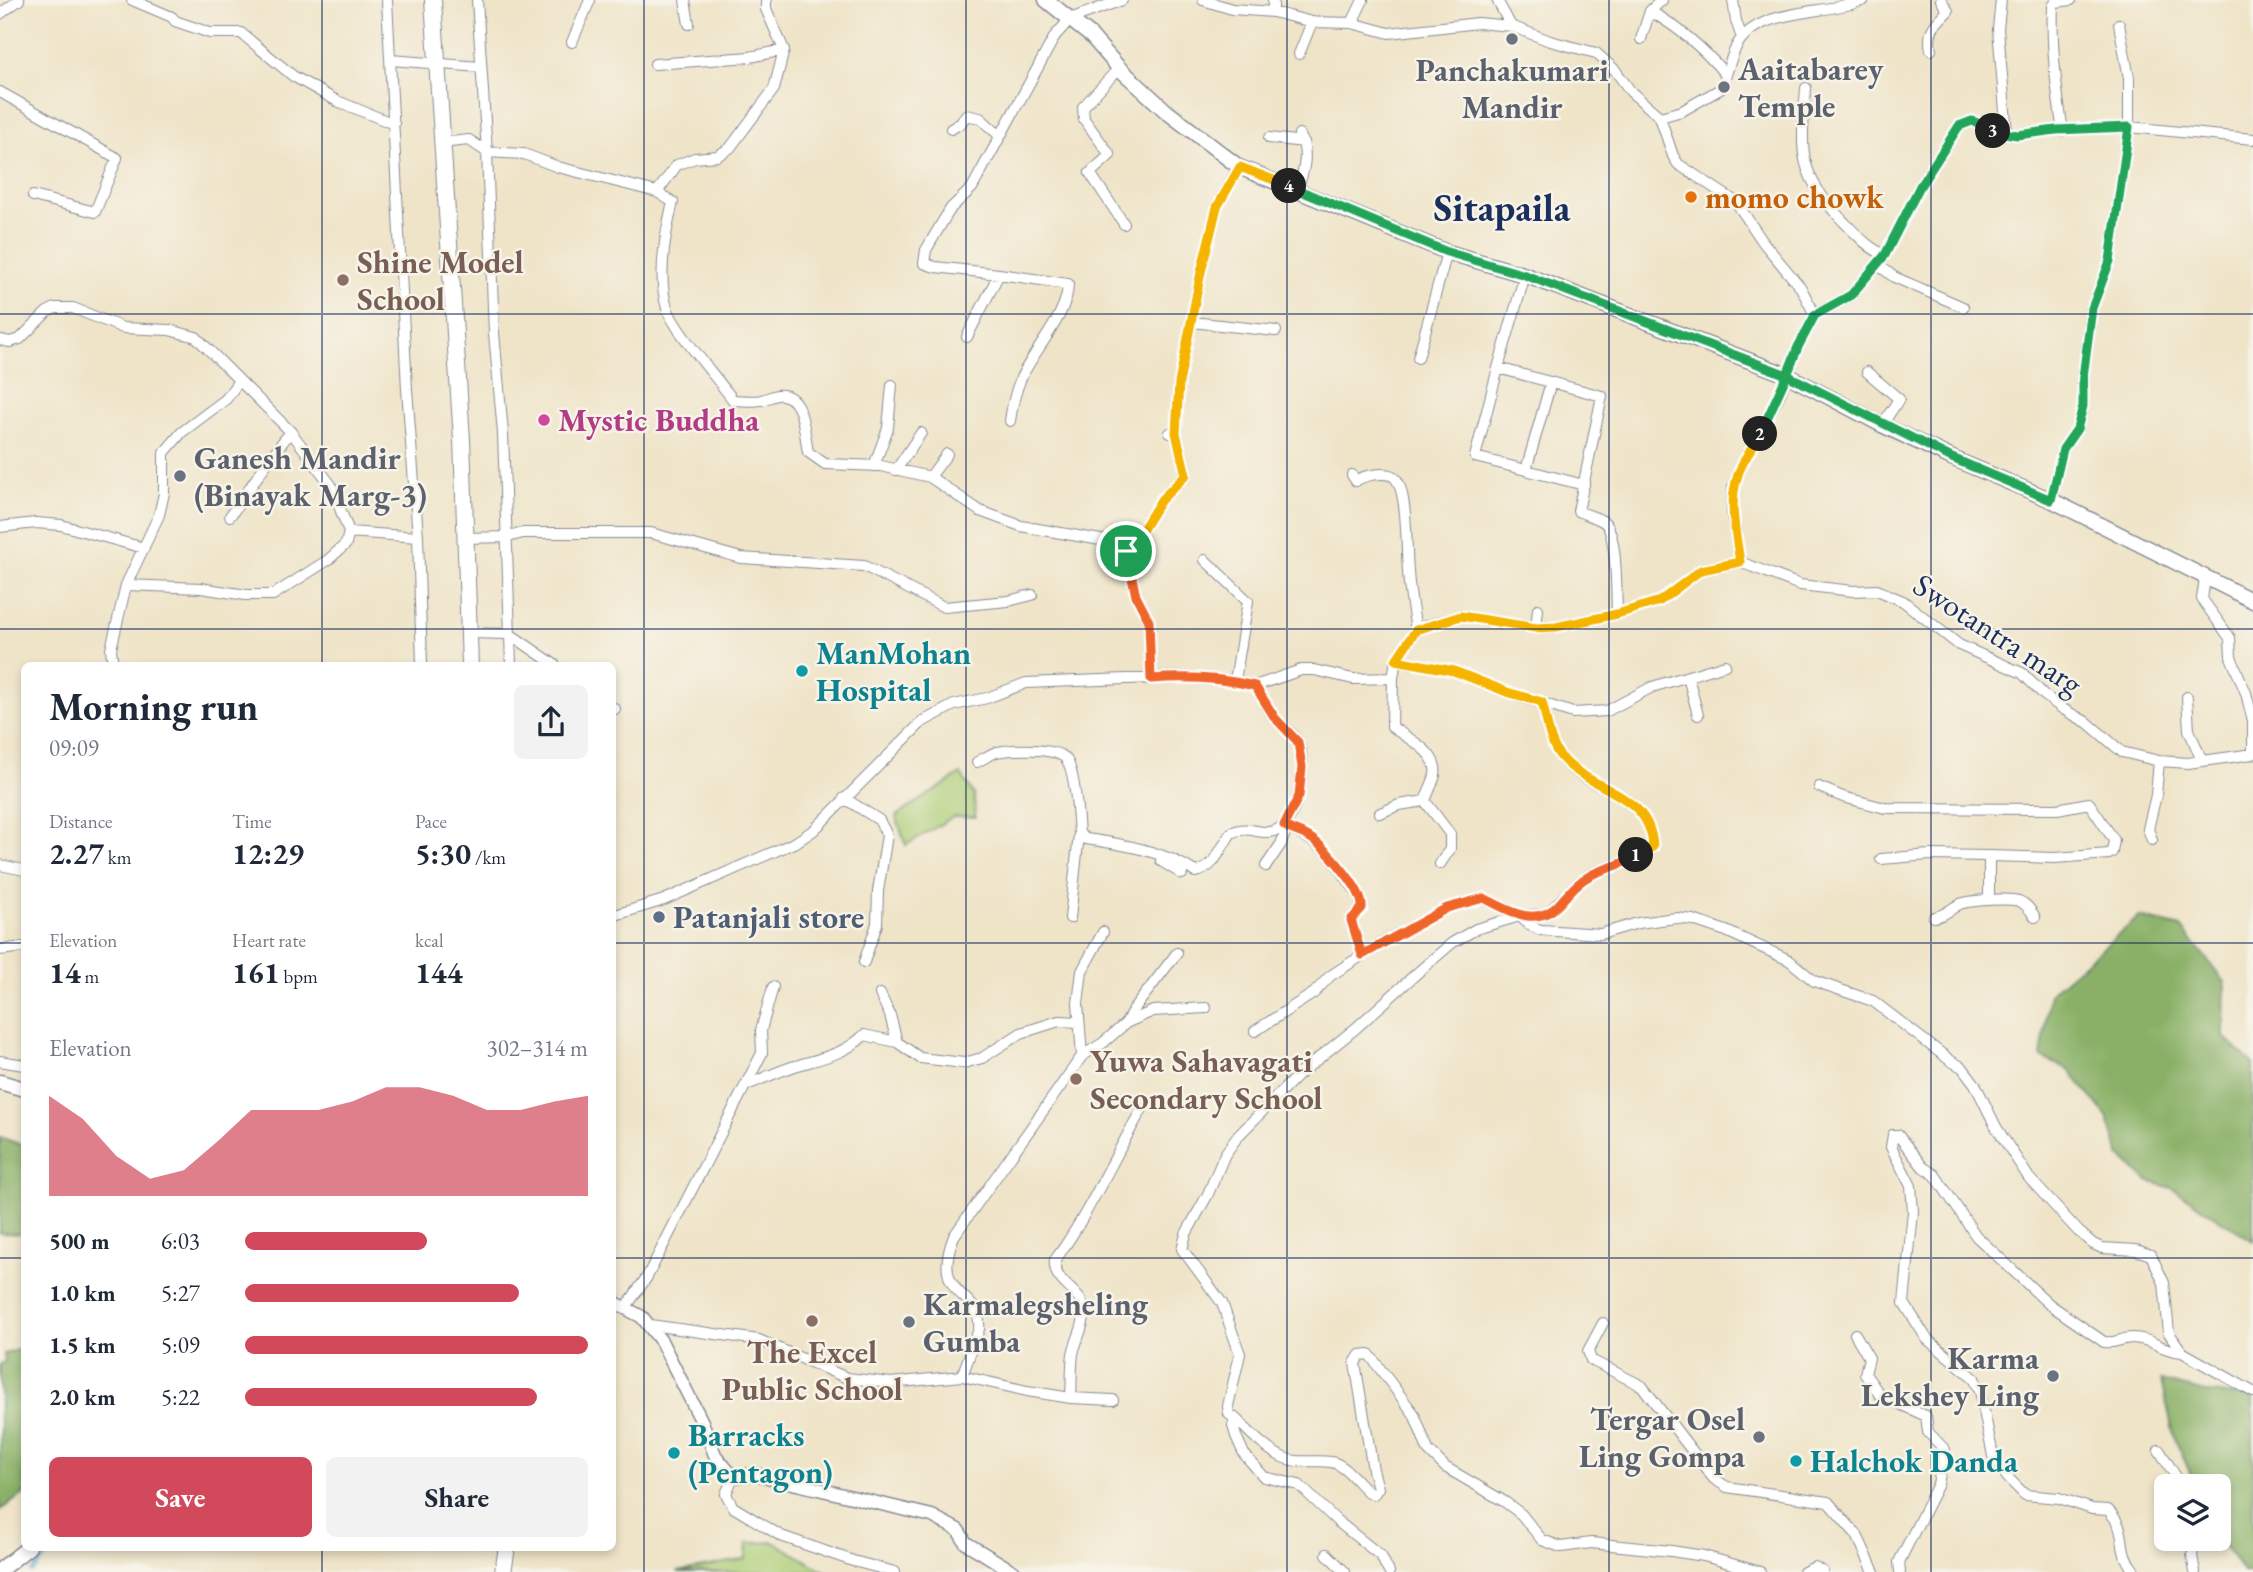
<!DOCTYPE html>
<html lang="en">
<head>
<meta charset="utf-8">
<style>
	body { margin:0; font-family:"EB Garamond",serif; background:#f2f2f3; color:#1f2937; height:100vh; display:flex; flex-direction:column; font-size:26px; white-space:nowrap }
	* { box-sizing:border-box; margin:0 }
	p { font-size:23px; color:#747a83 }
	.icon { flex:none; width:38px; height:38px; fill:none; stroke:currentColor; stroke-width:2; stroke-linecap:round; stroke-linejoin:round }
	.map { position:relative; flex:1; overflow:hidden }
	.details { position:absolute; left:21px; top:662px; width:595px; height:889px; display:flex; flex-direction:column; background:#fff; border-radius:10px; box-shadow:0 4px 10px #0003 }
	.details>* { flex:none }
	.buttons { position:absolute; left:2154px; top:1474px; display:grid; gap:14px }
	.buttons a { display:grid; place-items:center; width:77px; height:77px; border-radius:10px; background:#fff; box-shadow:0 4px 10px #0003; font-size:35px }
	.pin { position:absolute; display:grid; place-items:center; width:60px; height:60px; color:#fff; margin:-30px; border:4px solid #fff; border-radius:50%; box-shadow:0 2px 7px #0007 }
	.km { position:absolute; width:35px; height:35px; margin:-18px; border-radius:50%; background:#222; color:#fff; font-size:19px; line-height:35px; text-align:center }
	.round { display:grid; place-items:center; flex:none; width:74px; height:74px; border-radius:10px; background:#f2f2f3 }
	.summary { display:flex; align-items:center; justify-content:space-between; height:119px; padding:0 28px }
	h1 { font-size:38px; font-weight:700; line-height:52px }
	.figures { display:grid; grid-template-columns:repeat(3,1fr); gap:10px; height:119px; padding:7px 28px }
	.figures div { display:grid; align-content:center }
	.figures b { font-size:30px; font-weight:700 }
	.figures small { font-size:19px; font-weight:400 }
	.figures p { font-size:19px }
	.chart { height:196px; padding:14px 28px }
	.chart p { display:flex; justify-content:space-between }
	.chart svg { width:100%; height:126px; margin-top:7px; fill:#d1495b; opacity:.7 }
	.cta { display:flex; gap:14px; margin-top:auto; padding:14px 28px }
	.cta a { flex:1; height:80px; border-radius:10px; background:#d1495b; color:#fff; font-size:28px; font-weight:700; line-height:80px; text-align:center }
	.cta a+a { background:#f2f2f3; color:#1f2937 }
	ul { padding:0 28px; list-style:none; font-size:23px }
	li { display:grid; grid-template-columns:112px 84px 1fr; align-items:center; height:52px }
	li i { height:18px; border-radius:9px; background:#d1495b }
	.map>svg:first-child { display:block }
	.green { fill:#accd75; stroke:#647e6a; stroke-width:2 }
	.forest { fill:#89b066; stroke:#527062; stroke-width:2 }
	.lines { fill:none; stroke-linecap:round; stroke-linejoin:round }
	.stream { stroke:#63addb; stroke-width:3.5 }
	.minor-casing { stroke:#858a93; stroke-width:12 }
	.tertiary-casing { stroke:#858a93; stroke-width:15 }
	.secondary-casing { stroke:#858a93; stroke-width:17 }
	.trunk-casing { stroke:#858a93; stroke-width:18 }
	.minor { stroke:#fff; stroke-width:10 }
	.tertiary { stroke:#fff; stroke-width:12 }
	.secondary { stroke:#fff; stroke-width:14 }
	.trunk { stroke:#fff; stroke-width:16 }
	.split-1-casing { stroke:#fff; stroke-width:14 }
	.split-2-casing { stroke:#fff; stroke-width:14 }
	.split-3-casing { stroke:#fff; stroke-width:14 }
	.split-4-casing { stroke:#fff; stroke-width:14 }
	.split-5-casing { stroke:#fff; stroke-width:14 }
	.split-1 { stroke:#f0652b; stroke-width:9 }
	.split-2 { stroke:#f5b400; stroke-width:9 }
	.split-3 { stroke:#22a559; stroke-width:9 }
	.split-4 { stroke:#22a559; stroke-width:9 }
	.split-5 { stroke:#f5b400; stroke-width:9 }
	.grid { fill:none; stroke:#1b2f5e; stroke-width:2; stroke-opacity:0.55 }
	.worship-dot { fill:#6b7280; stroke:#f7f3e8; stroke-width:2.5 }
	.food-dot { fill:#e8710a; stroke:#f7f3e8; stroke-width:2.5 }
	.education-dot { fill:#8d6e63; stroke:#f7f3e8; stroke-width:2.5 }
	.hotel-dot { fill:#d1479c; stroke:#f7f3e8; stroke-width:2.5 }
	.culture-dot { fill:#0f9aa8; stroke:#f7f3e8; stroke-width:2.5 }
	.service-dot { fill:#5c6f8a; stroke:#f7f3e8; stroke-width:2.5 }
	.labels { text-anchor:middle; stroke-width:5; stroke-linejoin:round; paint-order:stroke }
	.worship-label { font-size:32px; font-weight:bold; fill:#5b616d; stroke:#f7f3e8; text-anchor:start }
	.food-label { font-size:32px; font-weight:bold; fill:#c56008; stroke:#f7f3e8; text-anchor:start }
	.education-label { font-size:32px; font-weight:bold; fill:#785e54; stroke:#f7f3e8; text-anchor:start }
	.hotel-label { font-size:32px; font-weight:bold; fill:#b23c85; stroke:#f7f3e8; text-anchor:start }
	.street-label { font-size:32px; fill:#1b2f5e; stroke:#f7f3e8 }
	.culture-label { font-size:32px; font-weight:bold; fill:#0d838f; stroke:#f7f3e8; text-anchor:start }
	.service-label { font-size:32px; font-weight:bold; fill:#4e5e75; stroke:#f7f3e8; text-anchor:start }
	.district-label { font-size:38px; font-weight:bold; fill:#1b2f5e; stroke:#f7f3e8 }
</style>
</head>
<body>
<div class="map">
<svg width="2253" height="1572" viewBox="0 0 2253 1572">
	<rect width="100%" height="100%" fill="#f7f3e8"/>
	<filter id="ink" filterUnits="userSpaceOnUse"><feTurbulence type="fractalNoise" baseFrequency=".0143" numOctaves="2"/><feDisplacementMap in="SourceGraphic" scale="14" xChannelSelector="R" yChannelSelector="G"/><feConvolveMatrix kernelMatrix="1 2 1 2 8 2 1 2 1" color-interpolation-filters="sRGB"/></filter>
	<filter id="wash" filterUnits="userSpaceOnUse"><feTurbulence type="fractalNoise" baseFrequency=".00686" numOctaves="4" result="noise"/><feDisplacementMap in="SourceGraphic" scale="28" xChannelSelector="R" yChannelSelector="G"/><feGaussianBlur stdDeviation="1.57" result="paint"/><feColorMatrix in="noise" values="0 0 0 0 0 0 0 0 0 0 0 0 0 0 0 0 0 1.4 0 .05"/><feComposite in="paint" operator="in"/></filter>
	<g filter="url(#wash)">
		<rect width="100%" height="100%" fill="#efe4c8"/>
		<path class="green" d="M961,774L974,795L975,817H953L906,845L896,816Z
			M774,1542L826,1572H677L746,1559L747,1543Z"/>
		<path class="forest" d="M2139,917L2181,927L2225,982L2224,1037L2253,1064V1241L2172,1188L2148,1181L2120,1156L2107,1116L2069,1070L2041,1057L2050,993Z
			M0,1137L24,1146V1234L0,1233Z
			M24,1348V1494L0,1510V1364L5,1362L4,1354Z
			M2161,1381L2210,1393L2253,1396V1572H2243L2219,1538V1486H2196L2175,1439Z"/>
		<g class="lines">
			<path class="stream" d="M32,1572L55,1547"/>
		</g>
	</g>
	<g filter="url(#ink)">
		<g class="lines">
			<g class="minor-casing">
				<path id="minor" d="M132,0L172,17L175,21L210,33H241L293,76L337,101L394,124
					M387,0L407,389L418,537L422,665
					M477,0L487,152L494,333L503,433L511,665
					M685,0L689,24
					M766,0V9L784,50
					M1203,0L1232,9L1273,12L1312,22L1352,23L1389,33L1478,23L1511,26L1550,41L1596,53L1615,70L1631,92L1660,117L1682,111L1722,88C1726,75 1730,60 1736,47C1756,7 1826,15 1864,0
					M1497,0L1511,26
					M1733,0L1736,21L1742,38
					M2001,0L1998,29L2007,134
					M1650,11C1680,28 1704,49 1726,75
					M1650,11L1641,39L1650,11L1662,0
					M1273,12V0
					M0,14L19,0
					M1352,23L1363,0
					M572,42L590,0
					M1931,50C1927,30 1935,24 1948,11L1941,0
					M1299,54L1312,22
					M391,60L480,67
					M655,64L750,57L784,50L774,89L730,148L717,156L695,158L677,165L657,192
					M1119,68L1083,107L1084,119L1110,155L1090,173L1124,224
					M1806,88C1801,152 1796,171 1843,221C1856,234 1868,248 1885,255
					M0,92L117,158L95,212L33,196
					M1660,117L1673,156L1678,164L1736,202L1763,242L1801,288L1815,315
					M951,129L961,123L966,115L980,118L1000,136
					M2063,131C2056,89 2051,48 2053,6L2056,2L2071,0
					M1269,138L1304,142
					M441,143L469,140L487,152L524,154L558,167L657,192L673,202C665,234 657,276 667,308C675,331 717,378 733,400C742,400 753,402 761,400C767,399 771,396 777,395C804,392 804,432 808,452L825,464L881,466L930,477L980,511L1021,526L1112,542L1126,551L1136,596L1149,621L1151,679
					M1296,189C1305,173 1309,150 1299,134
					M1877,264L1894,277L1963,307
					M1192,322L1276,331
					M967,337L999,274
					M0,340L10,342L20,339L47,312L55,308H73L123,328L169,330L196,337L291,432L331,485L349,532L418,537
					M1418,358L1447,252
					M1498,368L1525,275
					M1867,372L1899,399L1882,425
					M1010,421C1012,406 1015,392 1021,378C1034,350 1068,315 1068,284L999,274L935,267L924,263L926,250L943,221L951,208L972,188L1055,36L1070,19L1122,0
					M1170,433H1176L1179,383L1201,272L1217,207L1239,167
					M874,466L888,428L892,385
					M896,470L921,433
					M1526,470L1551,382
					M1352,475L1356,481C1362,475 1390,470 1396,479C1408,495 1406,550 1408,571C1409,591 1413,611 1416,630
					M930,477L947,454
					M1584,485L1475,457L1498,368L1602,396L1578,511C1586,515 1597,517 1604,522C1618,532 1616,595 1617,614
					M2051,500L2063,449L2077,429L2083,406V377L2092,308L2110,261L2129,127V78L2119,24
					M230,516C251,488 268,458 291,432
					M0,527L36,523L61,525L144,548
					M465,538L508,537L523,533H651L741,558L864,566L944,607L1008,601L1032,595
					M1126,551L1135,542L1161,500L1186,475L1176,433
					M1205,560L1248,601L1235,681
					M1740,562L1732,513L1733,488L1742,465L1780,394L1798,347L1815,315L1851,295L1885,255L1920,186L1959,126L1972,121L1985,125L1994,132L2017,135L2056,130L2129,127L2253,139
					M2205,578L2202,599L2230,638L2231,657L2246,693L2253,721V753
					M126,585L201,588L246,595H273L328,560L346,544L349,532
					M1536,628L1538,609
					M469,633L510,634L555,665
					M1396,660L1454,671L1507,692L1573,713L1607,711L1652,687L1725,665
					M113,665L111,649L126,585L159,515L164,493V453L182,432L226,399L238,382
					M1688,677L1698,715
					M1393,678L1392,727C1408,739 1439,752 1435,775C1433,783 1428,792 1425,801L1450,834V849L1440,864
					M2187,697L2189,730L2202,761
					M612,707L615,709
					M977,762C983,759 990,754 997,752C1010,749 1056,747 1066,759C1075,770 1078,818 1079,834L1086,839C1122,844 1165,851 1195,872C1214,870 1221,847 1231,833C1251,824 1258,836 1274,831C1299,823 1308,764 1298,742C1294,733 1282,726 1275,719C1268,709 1262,697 1255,686
					M1819,787L1843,797L1885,808L2057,809L2089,803L2114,840L2112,852L2109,854L2055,858L1989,856V900
					M844,798L879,820L887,835L878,891L877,924L864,962
					M1380,813L1399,805L1425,801
					M1287,828C1317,839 1333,856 1350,883C1356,891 1363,898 1361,908L1351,920L1362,955
					M2152,840L2148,829L2156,795L2159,761
					M1881,859L1929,855L1989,856
					M1161,861L1182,874
					M0,865L24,870
					M1266,866L1281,844L1287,828L1284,825
					M612,916L664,900L796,842L814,830L922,722L954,705L987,698L1026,683L1177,677L1235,681L1255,686L1301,670H1314L1353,679L1393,678L1396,660L1416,630L1424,626L1461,616L1536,628L1556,627L1617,614L1660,601L1701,570L1740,562L1800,585L1853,591L1877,590L1903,601L1959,645L2022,673L2044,695L2063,709L2088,723L2122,752L2159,761L2188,763L2253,754
					M1934,917C1948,915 1952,906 1963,903C1976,900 2007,898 2019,901C2027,904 2031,911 2035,917
					M1070,918L1079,834
					M0,950L24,947
					M880,994L890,1015L897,1042
					M1126,1023L1133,1010L1177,953
					M1255,1031L1314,993L1330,976L1380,944L1447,908L1484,898L1520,916L1529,925L1541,930L1601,934L1638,923L1676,918L1693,920L1726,931L1789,960L1814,981L1873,1001L1951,1061L1962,1067L1975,1084L1996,1127L2029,1178L2078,1231L2093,1244L2102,1248L2136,1250L2151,1255L2164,1283L2169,1333L2182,1352L2253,1392
					M1082,1056L1078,1003L1082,971L1103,932
					M0,1061L24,1065
					M747,1085C761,1079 775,1073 789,1068C815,1059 844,1056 864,1035L897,1042L920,1058L964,1063L982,1058L1021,1033L1059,1021L1079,1022
					M626,1307L647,1277L762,1053L761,1030L773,987
					M1603,1323L1588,1351L1591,1360L1642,1386L1714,1479L1727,1487L1828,1502L1857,1535L1874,1572
					M650,1325L759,1340L847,1378L891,1383L962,1376L1027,1391L1071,1398L1113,1400
					M1855,1334L1869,1358L1865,1374L1880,1395L1926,1416L1928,1432L1945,1450L1938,1484L1899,1562L1900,1572
					M962,1376L979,1329C983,1290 929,1300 954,1236L1082,1056L1103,1043L1126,1023L1153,1011L1206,1008
					M1071,1398C1072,1384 1071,1368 1073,1354C1076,1339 1088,1320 1083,1305C1077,1288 1052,1282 1055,1260C1089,1214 1112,1160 1141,1111
					M1235,1418C1249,1432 1264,1448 1282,1457C1298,1465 1314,1459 1331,1462C1345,1464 1358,1483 1369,1493L1374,1494L1378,1488L1373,1470L1355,1363L1360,1355L1369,1354L1414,1414L1428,1450L1445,1467L1505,1502L1521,1514L1542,1540L1561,1547L1591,1543L1671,1551L1704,1556L1760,1572
					M2159,1450L2182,1486
					M733,1477L726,1494L733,1507L781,1536L853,1561L895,1572
					M1327,1554L1345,1572
					M1389,1572L1381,1556L1337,1521L1299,1485L1264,1477L1244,1454L1236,1436L1233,1426L1235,1418L1229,1414L1228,1406L1240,1354L1222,1303L1182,1249L1186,1234L1208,1194L1225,1154L1238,1136L1298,1075L1356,1028L1416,974L1452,943L1476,929L1520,916L1547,914L1577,884L1591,874L1630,860L1640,851L1653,847C1650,787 1585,794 1559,754C1549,739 1547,719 1542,702
					M1804,1572L1815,1567L1823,1572
					M2135,1572C2114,1547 2131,1534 2108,1510L2092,1509L2059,1498L2025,1495L2007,1477L1993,1456L1980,1391L1974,1378L1927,1339L1904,1303L1913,1212L1911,1186L1891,1147L1893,1135H1898L1923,1167L1935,1175L1976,1236L2049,1304L2104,1342C2115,1344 2122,1338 2132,1338C2152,1338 2161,1351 2182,1352
					M2195,1572L2192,1555L2197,1538"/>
			</g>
			<g class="tertiary-casing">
				<path id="tertiary" d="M612,1301L642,1317L661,1341L702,1422L715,1455L733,1477L755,1474L932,1516L958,1530L966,1543L1014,1572"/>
			</g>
			<g class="secondary-casing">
				<path id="secondary" d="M1046,0L1091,36L1119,68L1166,111L1239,167L1447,252L1525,275L1787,375L1882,425L1952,458L2051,500L2253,601
					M0,1082L24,1089
					M0,1570L29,1547"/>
			</g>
			<g class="trunk-casing">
				<path id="trunk" d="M433,0L462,440L470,665
					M503,1572L507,1547"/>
			</g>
			<use href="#minor" class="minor"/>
			<use href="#tertiary" class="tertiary"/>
			<use href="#secondary" class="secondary"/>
			<use href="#trunk" class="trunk"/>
		</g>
	</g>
	<g class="lines" filter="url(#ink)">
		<g class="split-1-casing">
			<path id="split-1" d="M1126,551L1136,596L1149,621L1151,679C1186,676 1221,678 1255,686L1275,718L1298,742L1302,767L1299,796L1284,825C1291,831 1301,832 1309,837C1325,847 1364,890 1362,908L1351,920L1362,955L1447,908L1484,898C1508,910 1536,929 1559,904C1569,893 1577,882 1591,875C1606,867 1623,866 1636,855"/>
		</g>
		<g class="split-2-casing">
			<path id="split-2" d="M1636,855L1653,847C1650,791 1591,792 1561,757C1549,743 1547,720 1542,702L1507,692L1454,671L1396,660L1416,630L1461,616L1536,628L1556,627L1617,614L1660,601L1701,570L1740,562C1735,527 1726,495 1743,463C1748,453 1755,444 1760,434"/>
		</g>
		<g class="split-3-casing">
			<path id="split-3" d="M1760,434L1787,375L1952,458L2051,500L2063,449L2077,429L2083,406V377L2092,308L2110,261L2129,127L2056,130L2017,135L1993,131"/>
		</g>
		<g class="split-4-casing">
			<path id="split-4" d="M1289,186L1447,252L1525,275L1787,375L1798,347L1815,315L1851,295L1885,255L1920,186L1959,126L1972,121L1984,125L1993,131"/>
		</g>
		<g class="split-5-casing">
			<path id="split-5" d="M1126,551L1135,542L1161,500L1186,475L1176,433L1179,383L1201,272L1217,207L1240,167L1289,186"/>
		</g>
		<use href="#split-1" class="split-1"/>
		<use href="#split-2" class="split-2"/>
		<use href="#split-3" class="split-3"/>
		<use href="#split-4" class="split-4"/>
		<use href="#split-5" class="split-5"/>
	</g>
	<path class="grid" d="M322,0V665M644,0V1572M966,0V1572M1287,0V1572M1609,0V1572M1931,0V1572M0,314H2253M0,629H2253M0,943H24M612,943H2253M0,1258H24M612,1258H2253M322,1547V1572"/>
	<g class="worship-dot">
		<circle cx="1512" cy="39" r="7"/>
		<circle cx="1724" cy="87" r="7"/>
		<circle cx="180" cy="476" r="7"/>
		<circle cx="909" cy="1322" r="7"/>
		<circle cx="2053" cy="1376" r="7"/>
		<circle cx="1759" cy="1437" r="7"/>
	</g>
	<circle class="food-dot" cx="1691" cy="197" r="7"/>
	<g class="education-dot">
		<circle cx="343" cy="280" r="7"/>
		<circle cx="1076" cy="1079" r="7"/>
		<circle cx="812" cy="1321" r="7"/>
	</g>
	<circle class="hotel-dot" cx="544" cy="420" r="7"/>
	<g class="culture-dot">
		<circle cx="802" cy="671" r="7"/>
		<circle cx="674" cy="1453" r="7"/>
		<circle cx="1796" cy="1461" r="7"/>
	</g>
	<circle class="service-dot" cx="659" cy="917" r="7"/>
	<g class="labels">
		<g class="worship-label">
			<text x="1738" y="80">Aaitabarey<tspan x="1738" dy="37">Temple</tspan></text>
			<text x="1512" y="81" text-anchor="middle">Panchakumari<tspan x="1512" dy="37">Mandir</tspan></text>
			<text x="194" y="469">Ganesh Mandir<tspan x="194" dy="37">(Binayak Marg-3)</tspan></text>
			<text x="923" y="1315">Karmalegsheling<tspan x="923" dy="37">Gumba</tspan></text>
			<text x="2039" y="1369" text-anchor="end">Karma<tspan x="2039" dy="37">Lekshey Ling</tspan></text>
			<text x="1745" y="1430" text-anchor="end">Tergar Osel<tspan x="1745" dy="37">Ling Gompa</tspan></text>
		</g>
		<g class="food-label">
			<text x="1705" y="208">momo chowk</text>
		</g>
		<g class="education-label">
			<text x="357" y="273">Shine Model<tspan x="357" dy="37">School</tspan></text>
			<text x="1090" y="1072">Yuwa Sahavagati<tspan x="1090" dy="37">Secondary School</tspan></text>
			<text x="812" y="1363" text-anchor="middle">The Excel<tspan x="812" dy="37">Public School</tspan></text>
		</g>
		<g class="hotel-label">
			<text x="558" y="431">Mystic Buddha</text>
		</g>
		<g class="street-label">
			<text transform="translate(1998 634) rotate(33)" y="11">Swotantra marg</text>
		</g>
		<g class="culture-label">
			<text x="816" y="664">ManMohan<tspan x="816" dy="37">Hospital</tspan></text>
			<text x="688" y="1446">Barracks<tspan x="688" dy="37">(Pentagon)</tspan></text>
			<text x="1810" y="1472">Halchok Danda</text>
		</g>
		<g class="service-label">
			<text x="673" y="928">Patanjali store</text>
		</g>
		<g class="district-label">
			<text x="1502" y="221">Sitapaila</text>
		</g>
	</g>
</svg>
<div class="buttons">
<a><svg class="icon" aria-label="layers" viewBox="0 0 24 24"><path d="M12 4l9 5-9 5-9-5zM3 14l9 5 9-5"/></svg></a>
</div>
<div class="pin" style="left:1126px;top:551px;background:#1e9e55"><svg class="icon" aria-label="arrive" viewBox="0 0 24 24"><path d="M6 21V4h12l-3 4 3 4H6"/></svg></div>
<b class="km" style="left:1636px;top:855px">1</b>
<b class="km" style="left:1760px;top:434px">2</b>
<b class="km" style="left:1993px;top:131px">3</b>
<b class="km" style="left:1289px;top:186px">4</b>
<section class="details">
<div class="summary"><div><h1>Morning run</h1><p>09:09</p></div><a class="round"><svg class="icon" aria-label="share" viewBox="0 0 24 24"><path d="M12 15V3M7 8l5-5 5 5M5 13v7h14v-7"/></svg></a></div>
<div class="figures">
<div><p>Distance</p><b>2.27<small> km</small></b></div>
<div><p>Time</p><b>12:29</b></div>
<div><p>Pace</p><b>5:30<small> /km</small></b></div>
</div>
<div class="figures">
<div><p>Elevation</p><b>14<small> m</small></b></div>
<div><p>Heart rate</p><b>161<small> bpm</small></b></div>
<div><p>kcal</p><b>144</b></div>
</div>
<div class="chart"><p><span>Elevation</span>302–314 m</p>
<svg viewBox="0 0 160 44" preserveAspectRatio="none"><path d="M0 44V9L10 17L20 30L30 38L40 35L50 25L60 14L70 14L80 14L90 11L100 6L110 6L120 9L130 14L140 14L150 11L160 9V44z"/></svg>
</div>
<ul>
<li><b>500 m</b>6:03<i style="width:53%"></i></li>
<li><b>1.0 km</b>5:27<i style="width:80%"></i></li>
<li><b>1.5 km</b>5:09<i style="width:100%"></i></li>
<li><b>2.0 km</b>5:22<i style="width:85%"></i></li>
</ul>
<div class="cta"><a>Save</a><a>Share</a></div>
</section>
</div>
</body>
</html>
